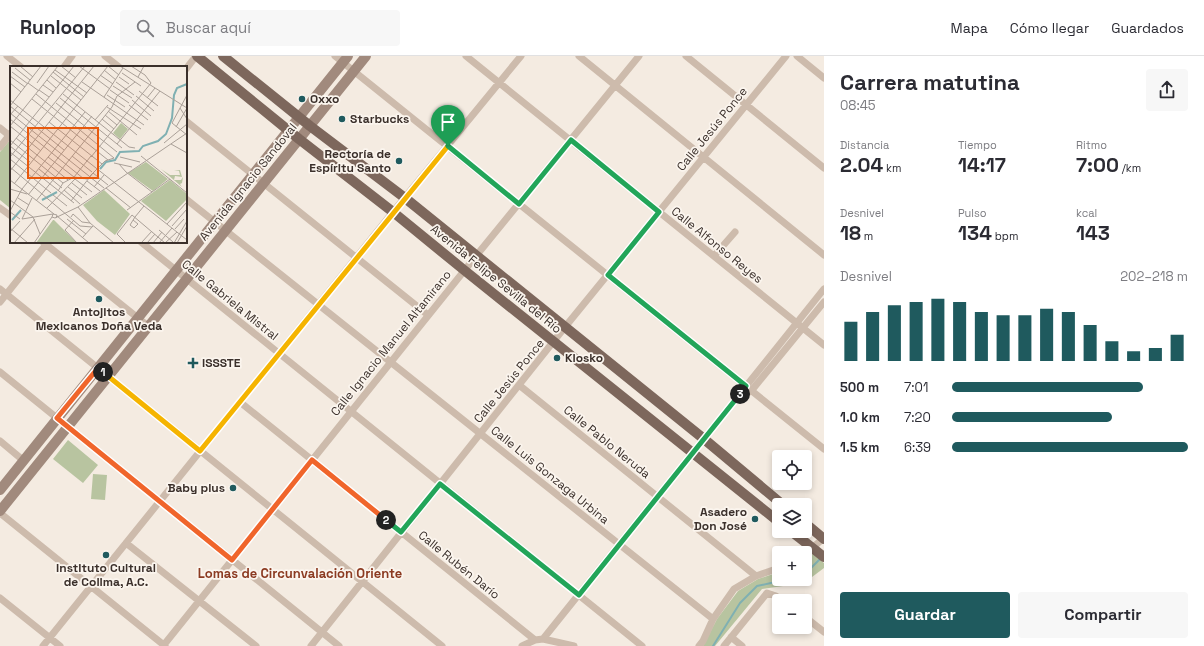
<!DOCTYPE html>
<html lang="es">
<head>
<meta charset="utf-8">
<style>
	body { margin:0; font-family:"Space Grotesk",sans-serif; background:#f7f7f7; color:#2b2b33; height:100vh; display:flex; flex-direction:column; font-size:15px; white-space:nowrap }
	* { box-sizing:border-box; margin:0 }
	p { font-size:13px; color:#7c7c81 }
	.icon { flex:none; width:22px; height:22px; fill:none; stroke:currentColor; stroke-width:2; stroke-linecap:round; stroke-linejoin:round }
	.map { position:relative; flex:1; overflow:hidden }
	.panel { display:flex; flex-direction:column; background:#fff; width:380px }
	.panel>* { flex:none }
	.controls { position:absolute; left:772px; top:394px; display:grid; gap:8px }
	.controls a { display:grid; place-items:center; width:40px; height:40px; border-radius:4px; background:#fff; box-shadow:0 2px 6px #0003; font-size:20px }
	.pin { position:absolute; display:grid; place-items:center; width:34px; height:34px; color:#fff; margin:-41px -17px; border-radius:50% 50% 50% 0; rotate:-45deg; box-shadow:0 0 4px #0007 }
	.pin .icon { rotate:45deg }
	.km { position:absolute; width:20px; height:20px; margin:-10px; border-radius:50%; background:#222; color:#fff; font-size:11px; line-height:20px; text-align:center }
	.round { display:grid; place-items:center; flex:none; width:42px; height:42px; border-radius:4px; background:#f7f7f7 }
	.head { display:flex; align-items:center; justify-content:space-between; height:68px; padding:0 16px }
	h1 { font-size:22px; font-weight:700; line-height:30px }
	.stats { display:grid; grid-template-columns:repeat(3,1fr); gap:6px; height:68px; padding:4px 16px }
	.stats div { display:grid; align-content:center }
	.stats b { font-size:20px; font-weight:700 }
	.stats small { font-size:11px; font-weight:400 }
	.stats p { font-size:11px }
	.chart { height:112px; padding:8px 16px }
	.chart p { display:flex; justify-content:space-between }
	.chart svg { width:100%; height:72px; margin-top:4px; stroke:#1f5a5e; stroke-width:6 }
	.button { display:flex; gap:8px; margin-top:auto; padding:8px 16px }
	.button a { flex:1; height:46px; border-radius:4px; background:#1f5a5e; color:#fff; font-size:16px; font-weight:700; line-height:46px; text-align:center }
	.button a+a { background:#f7f7f7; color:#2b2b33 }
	ul { padding:0 16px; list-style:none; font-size:13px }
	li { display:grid; grid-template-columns:64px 48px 1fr; align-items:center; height:30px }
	li i { height:10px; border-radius:5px; background:#1f5a5e }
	header { display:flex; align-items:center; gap:24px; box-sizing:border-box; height:56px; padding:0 20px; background:#fff; border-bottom:1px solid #e1e1e2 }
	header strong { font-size:19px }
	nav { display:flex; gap:22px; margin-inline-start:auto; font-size:14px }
	.search { width:280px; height:36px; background:#f7f7f7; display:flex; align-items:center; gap:10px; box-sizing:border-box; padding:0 14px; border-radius:4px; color:#7c7c81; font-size:15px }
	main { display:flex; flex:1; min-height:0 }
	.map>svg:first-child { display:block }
	.green { fill:#b8c4a0 }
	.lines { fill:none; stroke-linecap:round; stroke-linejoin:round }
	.stream { stroke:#7fb0b2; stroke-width:2 }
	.minor { stroke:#cdbbac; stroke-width:7 }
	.secondary { stroke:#a18a7d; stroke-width:10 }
	.primary { stroke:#7d675c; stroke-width:10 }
	.split-1-casing { stroke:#fff; stroke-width:8 }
	.split-2-casing { stroke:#fff; stroke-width:8 }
	.split-3-casing { stroke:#fff; stroke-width:8 }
	.split-4-casing { stroke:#fff; stroke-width:8 }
	.split-1 { stroke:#f5b400; stroke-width:5 }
	.split-2 { stroke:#f0652b; stroke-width:5 }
	.split-3 { stroke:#22a559; stroke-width:5 }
	.split-4 { stroke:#22a559; stroke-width:5 }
	.poi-dot { fill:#1f5a5e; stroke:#fbf5ee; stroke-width:1.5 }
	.labels { text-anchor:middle; stroke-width:3.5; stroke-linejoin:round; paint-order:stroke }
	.poi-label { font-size:12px; font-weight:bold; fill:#3b302b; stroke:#fbf5ee; text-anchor:start }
	.street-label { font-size:12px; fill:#3b302b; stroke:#fbf5ee }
	.neighbourhood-label { font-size:13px; font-weight:bold; fill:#8c3b22; stroke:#fbf5ee }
	.inset-river { fill:none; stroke:#7fb0b2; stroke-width:2 }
	.inset-road { fill:none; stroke:#aaa098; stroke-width:1 }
	.view { fill:#e8590c; fill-opacity:0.15; stroke:#e8590c; stroke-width:2 }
	.inset-edge { fill:none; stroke:#3b302b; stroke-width:2 }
</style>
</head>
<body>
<header>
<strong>Runloop</strong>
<div class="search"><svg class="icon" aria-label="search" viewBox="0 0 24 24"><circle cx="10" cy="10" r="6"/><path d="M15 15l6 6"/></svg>Buscar aquí</div>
<nav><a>Mapa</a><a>Cómo llegar</a><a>Guardados</a></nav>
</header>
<main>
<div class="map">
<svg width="824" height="590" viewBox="0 0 824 590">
	<rect width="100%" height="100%" fill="#f4ebe1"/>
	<path class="green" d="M10,84H11V153L0,144V96Z
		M68,384L98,409L83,427L53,403Z
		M93,418L107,419L105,444L91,443Z
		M811,497L824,507V512L804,527L762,533L715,590H703L717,563L738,535L758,523L779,516V523H805V503Z"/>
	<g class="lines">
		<path class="stream" d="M805,518L821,502
			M713,590L740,547L757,530L789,523"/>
		<path class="minor" d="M7,0L21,11
			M105,0L119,11
			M335,0L824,393
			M466,0L824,289
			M579,0L824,199
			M686,0L824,112
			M797,0L824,22
			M64,11L72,0
			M186,13L196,0
			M186,65L428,259
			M0,72L11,81
			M0,91L11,77
			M186,143L713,563
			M0,152L11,160
			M43,186L148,270
			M141,186L642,590
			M714,200L735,176
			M0,233L442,590
			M0,246L48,186
			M0,316L339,590
			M519,329L756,520
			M749,336L752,334L824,246
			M240,346L535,584
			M0,385L24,405
			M0,457L165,590
			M126,487L256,590
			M805,498L824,482
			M0,542L60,590
			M805,561L824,576
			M731,581L742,590
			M543,583L824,233
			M43,590L393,156L521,0
			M163,590L476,200L639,0
			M311,590L565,271L786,0
			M522,590L535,584L543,583L574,590
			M699,590L703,585L713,563L734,533L756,520L779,512
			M724,590L767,537L776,540L783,545"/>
		<path class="secondary" d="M0,434L348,0
			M0,455L366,0"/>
		<path class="primary" d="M197,0L299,83L393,156L464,214L779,466
			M223,0L310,70L405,142L704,383L783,449
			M805,467L824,483
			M791,475L824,501"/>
	</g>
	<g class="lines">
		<g class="split-1-casing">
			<path id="split-1" d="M103,316L200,395L448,90"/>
		</g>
		<g class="split-2-casing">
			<path id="split-2" d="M103,316L98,312L57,362L232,504L312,404L386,464"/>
		</g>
		<g class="split-3-casing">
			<path id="split-3" d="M386,464L401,476L440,428L579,539L740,338"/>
		</g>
		<g class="split-4-casing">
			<path id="split-4" d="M448,90L519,148L571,84L659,156L608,219L746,330L740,338"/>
		</g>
		<use href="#split-1" class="split-1"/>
		<use href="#split-2" class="split-2"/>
		<use href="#split-3" class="split-3"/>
		<use href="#split-4" class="split-4"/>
	</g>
	<g class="poi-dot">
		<circle cx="302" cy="43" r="4"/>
		<circle cx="342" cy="63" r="4"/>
		<circle cx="399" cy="105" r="4"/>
		<circle cx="99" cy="243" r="4"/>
		<circle cx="557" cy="302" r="4"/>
		<path d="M191 301h4v4h4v4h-4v4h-4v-4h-4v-4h4z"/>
		<circle cx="233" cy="432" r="4"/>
		<circle cx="755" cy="463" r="4"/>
		<circle cx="106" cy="499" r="4"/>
	</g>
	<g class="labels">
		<g class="poi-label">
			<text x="310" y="47">Oxxo</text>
			<text x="350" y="67">Starbucks</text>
			<text x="391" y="102" text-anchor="end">Rectoría de<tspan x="391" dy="14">Espíritu Santo</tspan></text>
			<text x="99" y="260" text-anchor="middle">Antojitos<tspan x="99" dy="14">Mexicanos Doña Veda</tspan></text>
			<text x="565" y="306">Kiosko</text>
			<text x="202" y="311">ISSSTE</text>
			<text x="225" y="436" text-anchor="end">Baby plus</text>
			<text x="747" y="460" text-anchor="end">Asadero<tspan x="747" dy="14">Don José</tspan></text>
			<text x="106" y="516" text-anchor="middle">Instituto Cultural<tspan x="106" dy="14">de Colima, A.C.</tspan></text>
		</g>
		<g class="street-label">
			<text transform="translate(712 73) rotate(-51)" y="4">Calle Jesús Ponce</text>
			<text transform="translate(248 126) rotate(-51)" y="4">Avenida Ignacio Sandoval</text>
			<text transform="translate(717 189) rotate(39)" y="4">Calle Alfonso Reyes</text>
			<text transform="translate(496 223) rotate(39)" y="4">Avenida Felipe Sevilla del Río</text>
			<text transform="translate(230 244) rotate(39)" y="4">Calle Gabriela Mistral</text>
			<text transform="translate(391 287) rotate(-51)" y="4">Calle Ignacio Manuel Altamirano</text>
			<text transform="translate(509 325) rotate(-51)" y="4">Calle Jesús Ponce</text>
			<text transform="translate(607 386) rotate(39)" y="4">Calle Pablo Neruda</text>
			<text transform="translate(550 419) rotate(39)" y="4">Calle Luis Gonzaga Urbina</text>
			<text transform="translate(459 509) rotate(39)" y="4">Calle Rubén Darío</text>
		</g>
		<g class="neighbourhood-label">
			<text x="300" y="522">Lomas de Circunvalación Oriente</text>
		</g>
	</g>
	<g transform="translate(10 10)">
		<rect width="177" height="177" fill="#f4ebe1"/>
		<path d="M111,57L118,63L110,73L103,67ZM136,96L158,113L143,125L118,107ZM151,103L160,109H170L169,105H164L170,104L172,111L165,110L164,114H171L173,111L172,117L170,118L172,121ZM160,114L177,128V133L156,155L131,135ZM94,124L120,148L105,169L87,155L73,139ZM43,154H44L67,177H26Z" fill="#b8c4a0"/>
		<path class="inset-river" d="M90,103L96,96L105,94L110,86L129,85L133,80L148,75L156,68L162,52L164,29L167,22L177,18M32,134L47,126M2,154L11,144"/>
		<path class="inset-road" d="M10,0L23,11M31,0L0,40L54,84M51,0L66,12M69,0L100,23M98,0L109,9M110,0L177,42M5,2L20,14M45,4L77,27M94,4L106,14M2,6L18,18M43,6L74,31M112,7L131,20M90,9L103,18M0,10L15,21M41,10L71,34M109,11L119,18M128,11L134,0M37,14L46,22M72,16L134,59M106,16L124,29M0,17L11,26M18,17L29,25M27,17L39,0M33,19L43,26M103,20L122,32M29,24L39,31M100,24L119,37M129,25L148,40M26,28L104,92L95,95L77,113L64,111L53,117L48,125M53,28L119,81L125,82M97,29L115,41M177,29L162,57L177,69M126,30L144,45M94,31L113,2M50,32L112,82M137,32L145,22M22,33L98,94M0,34L177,174M122,34L141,50M46,37L107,86M119,39L138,54M97,41L131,63M170,42L177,53M98,45L127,69M0,47L79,110M0,49L8,40M95,49L107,59M0,53L74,113M92,53L104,63M85,54L98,39M39,56L92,98M0,60L48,0M0,60L31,85M166,61L177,42M6,72L58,114M0,74L53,117M154,77L177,58M107,78L150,25M161,78L177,87M0,80L64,0M0,80L20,96M0,86L64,137M62,90L82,106M131,90L177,127M0,91L75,0M38,91L64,111M81,91L141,17L135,9L121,0M110,91L130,96M0,93L41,127M104,97L122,101M109,98L116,106L142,126M0,101L70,160L82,161M29,103L52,122M0,105L84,0M64,111L81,90M80,111L94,122M0,114L44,148M77,115L90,125M62,117L77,129M4,118L98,0M58,121L72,132M84,121L94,109M96,122L121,142M0,123L17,128M54,124L70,138M18,129L82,50M43,129L57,140M8,132L19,139M0,134L23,151L30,168M26,135L102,41L107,30L125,16M61,135L83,107L98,119M68,141L80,157L104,177M37,142L65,113L82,126M117,144L160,113M0,145L12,123L75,46M0,146L10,153M47,150L79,177M61,151L63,148L72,156L80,157M46,152L47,149L43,148L42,151L45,152L68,141L177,67M12,153L22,132M12,153L43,148M57,153L76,168M64,154L55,164L67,177M123,154L128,158L124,162L120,159L125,151L134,140M157,158L177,136M162,160L177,143M0,162L18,177M165,163L174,153M149,164L163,176M0,166L10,155M72,172L83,160M132,176L142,165M4,177L25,153M24,177L42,151M116,177L107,168L122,149L155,177M137,177L145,168M143,177L152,166M149,177L162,162M155,177L167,166M164,177L177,155M167,177L177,160"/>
		<path class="view" d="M18,62H88V112H18Z"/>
		<rect width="177" height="177" class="inset-edge"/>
	</g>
</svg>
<div class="controls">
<a><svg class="icon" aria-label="locate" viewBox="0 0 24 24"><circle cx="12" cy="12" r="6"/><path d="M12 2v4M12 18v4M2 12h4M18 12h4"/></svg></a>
<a><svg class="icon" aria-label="layers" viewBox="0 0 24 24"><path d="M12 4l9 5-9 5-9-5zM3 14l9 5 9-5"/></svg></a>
<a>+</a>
<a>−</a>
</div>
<div class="pin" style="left:448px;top:90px;background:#1e9e55"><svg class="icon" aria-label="arrive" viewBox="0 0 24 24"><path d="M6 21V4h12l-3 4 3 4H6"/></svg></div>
<b class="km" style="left:103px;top:316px">1</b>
<b class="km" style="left:386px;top:464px">2</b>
<b class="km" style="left:740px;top:338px">3</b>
</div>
<section class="panel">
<div class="head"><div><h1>Carrera matutina</h1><p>08:45</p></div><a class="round"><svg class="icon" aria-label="share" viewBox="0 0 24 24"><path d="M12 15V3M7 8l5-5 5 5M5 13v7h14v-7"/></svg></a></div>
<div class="stats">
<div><p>Distancia</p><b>2.04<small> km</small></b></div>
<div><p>Tiempo</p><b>14:17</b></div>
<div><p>Ritmo</p><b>7:00<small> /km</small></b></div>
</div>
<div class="stats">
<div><p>Desnivel</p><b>18<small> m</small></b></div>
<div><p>Pulso</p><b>134<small> bpm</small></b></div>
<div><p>kcal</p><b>143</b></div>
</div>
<div class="chart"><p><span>Desnivel</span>202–218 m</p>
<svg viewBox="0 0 160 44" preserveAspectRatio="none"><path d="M5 44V20M15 44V14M25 44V10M35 44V8M45 44V6M55 44V8M65 44V14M75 44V16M85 44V16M95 44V12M105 44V14M115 44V22M125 44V32M135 44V38M145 44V36M155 44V28"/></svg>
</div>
<ul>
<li><b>500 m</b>7:01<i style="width:81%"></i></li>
<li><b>1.0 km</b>7:20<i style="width:68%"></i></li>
<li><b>1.5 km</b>6:39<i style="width:100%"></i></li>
</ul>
<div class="button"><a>Guardar</a><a>Compartir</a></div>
</section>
</main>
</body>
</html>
